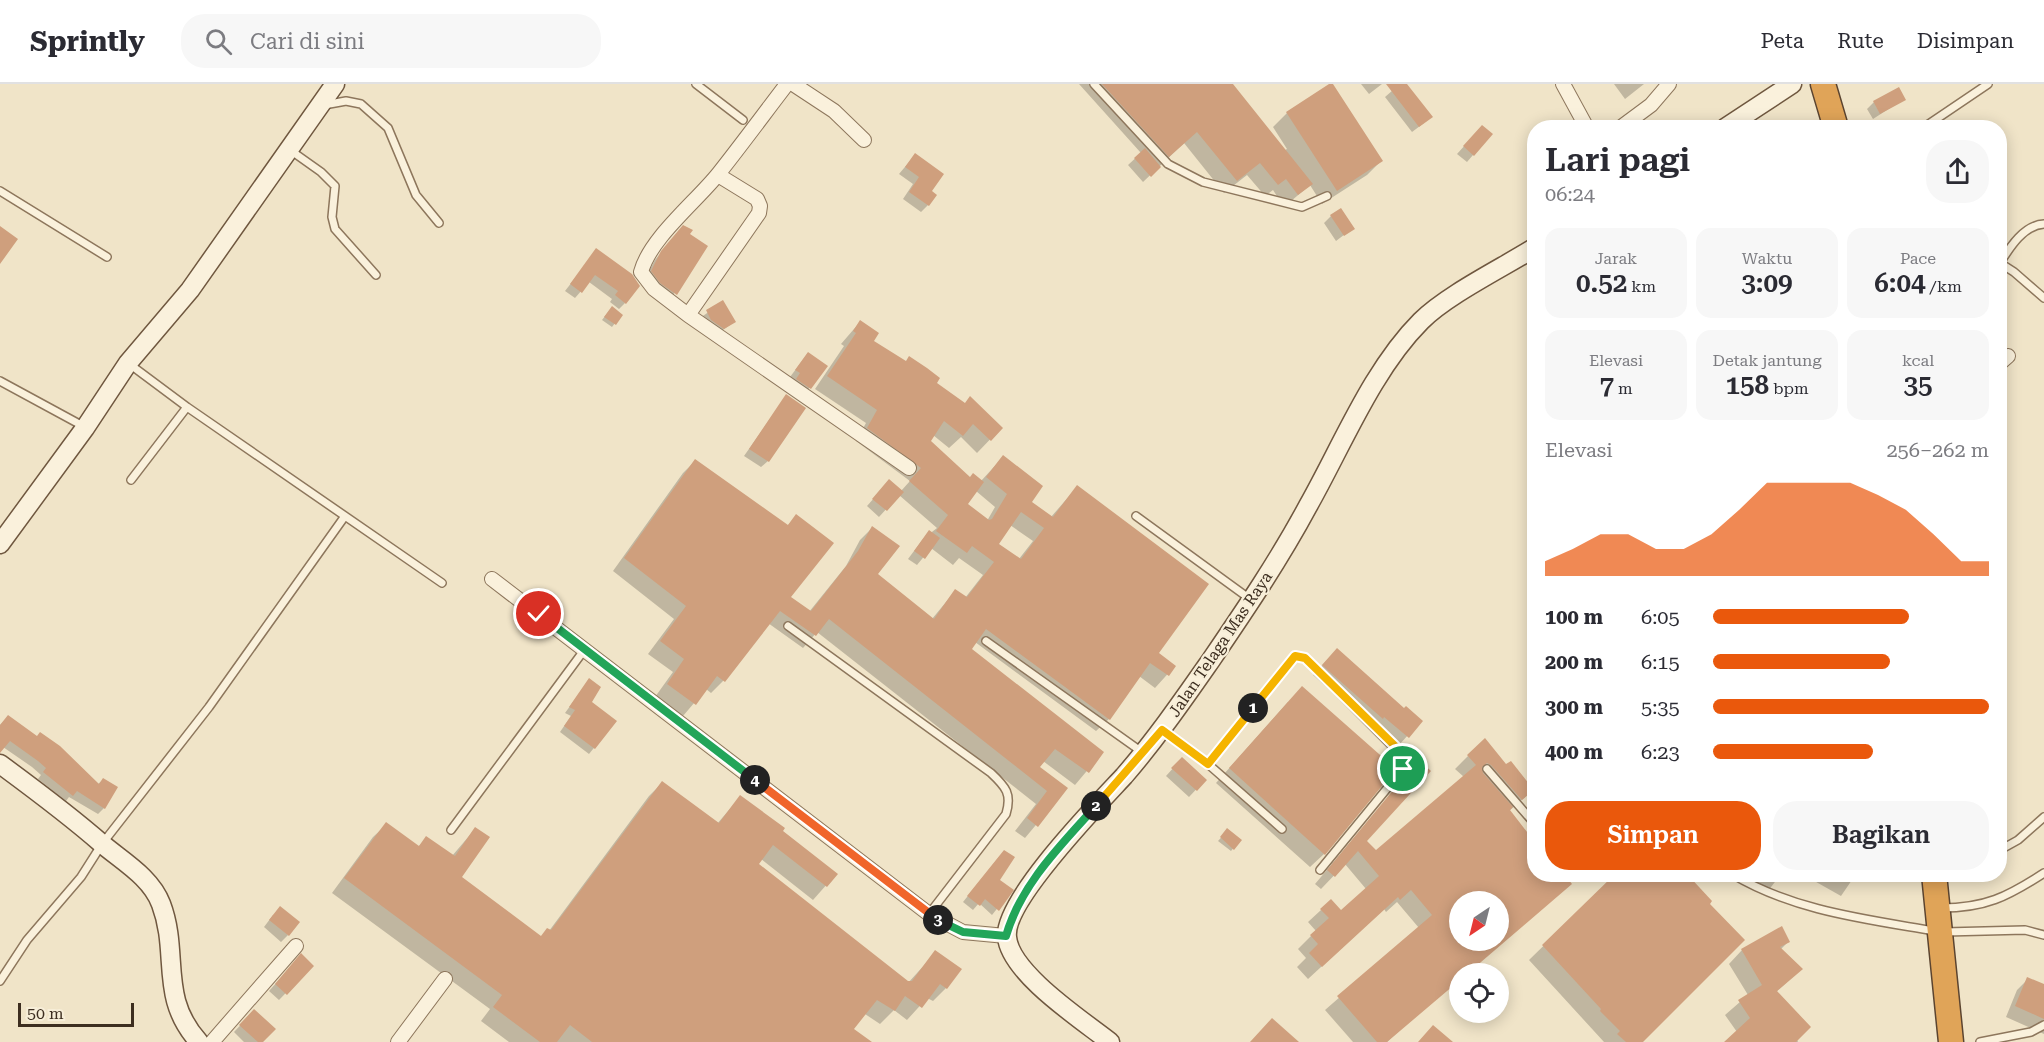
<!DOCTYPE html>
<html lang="id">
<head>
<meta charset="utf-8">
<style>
	body { margin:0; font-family:"Roboto Serif",serif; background:#f7f7f7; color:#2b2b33; height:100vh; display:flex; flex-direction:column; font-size:22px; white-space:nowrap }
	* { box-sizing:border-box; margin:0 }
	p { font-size:20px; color:#7c7c81 }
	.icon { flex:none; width:33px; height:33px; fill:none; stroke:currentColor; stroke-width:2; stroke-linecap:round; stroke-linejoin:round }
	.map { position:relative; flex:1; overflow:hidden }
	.panel { position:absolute; left:1527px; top:36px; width:480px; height:762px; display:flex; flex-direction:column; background:#fff; border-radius:24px; box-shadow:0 3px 15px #0003 }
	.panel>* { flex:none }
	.needle { width:39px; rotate:215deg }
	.buttons { position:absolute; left:1449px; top:807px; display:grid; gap:12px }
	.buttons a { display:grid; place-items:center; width:60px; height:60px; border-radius:50%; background:#fff; box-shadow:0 3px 15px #0003; font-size:30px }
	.scale { position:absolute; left:18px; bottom:15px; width:116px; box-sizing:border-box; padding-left:6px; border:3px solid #3d2e20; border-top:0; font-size:16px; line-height:21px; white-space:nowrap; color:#3d2e20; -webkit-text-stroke:4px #f7eed8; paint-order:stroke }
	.pin { position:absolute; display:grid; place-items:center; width:51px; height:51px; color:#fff; margin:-26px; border:3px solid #fff; border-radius:50%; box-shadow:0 2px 6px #0007 }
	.km { position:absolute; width:30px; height:30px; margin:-15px; border-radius:50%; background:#222; color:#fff; font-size:16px; line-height:30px; text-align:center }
	.round { display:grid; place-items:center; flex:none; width:63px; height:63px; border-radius:24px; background:#f7f7f7 }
	.head { display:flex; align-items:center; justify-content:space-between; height:102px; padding:0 18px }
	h1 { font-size:33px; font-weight:600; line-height:45px }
	.stats { display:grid; grid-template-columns:repeat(3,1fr); gap:9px; height:102px; padding:6px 18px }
	.stats div { display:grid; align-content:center; border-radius:15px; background:#f7f7f7; text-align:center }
	.stats b { font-size:26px; font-weight:600 }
	.stats small { font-size:16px; font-weight:400 }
	.stats p { font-size:16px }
	.chart { height:168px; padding:12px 18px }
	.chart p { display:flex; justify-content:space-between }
	.chart svg { width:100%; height:108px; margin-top:6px; fill:#ea580c; opacity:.7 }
	.cta { display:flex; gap:12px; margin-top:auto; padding:12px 18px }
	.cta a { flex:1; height:69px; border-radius:24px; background:#ea580c; color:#fff; font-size:24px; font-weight:600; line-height:69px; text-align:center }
	.cta a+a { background:#f7f7f7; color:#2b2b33 }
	ul { padding:0 18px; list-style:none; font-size:20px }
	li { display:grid; grid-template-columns:96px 72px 1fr; align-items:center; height:45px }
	li i { height:15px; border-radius:8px; background:#ea580c }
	header { display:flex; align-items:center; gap:36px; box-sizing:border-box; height:84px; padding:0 30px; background:#fff; border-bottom:2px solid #e1e1e2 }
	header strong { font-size:28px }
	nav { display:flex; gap:33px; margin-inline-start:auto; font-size:21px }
	.search { width:420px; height:54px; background:#f7f7f7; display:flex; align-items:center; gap:15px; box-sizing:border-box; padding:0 21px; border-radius:24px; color:#7c7c81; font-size:22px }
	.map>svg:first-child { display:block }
	.shadow { fill:#0003; fill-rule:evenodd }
	.building { fill:#cf9f7d; fill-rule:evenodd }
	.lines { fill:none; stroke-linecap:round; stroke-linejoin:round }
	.lane-casing { stroke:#8d765c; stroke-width:10 }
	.street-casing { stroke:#8d765c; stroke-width:16 }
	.secondary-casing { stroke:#6f573f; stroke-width:21 }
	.highway-casing { stroke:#5b4430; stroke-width:27 }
	.lane { stroke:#faf1dc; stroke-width:7 }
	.street { stroke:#faf1dc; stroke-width:14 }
	.secondary { stroke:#faf1dc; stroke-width:18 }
	.highway { stroke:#e0a458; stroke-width:24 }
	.split-1-casing { stroke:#fff; stroke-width:12 }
	.split-2-casing { stroke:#fff; stroke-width:12 }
	.split-3-casing { stroke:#fff; stroke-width:12 }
	.split-4-casing { stroke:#fff; stroke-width:12 }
	.split-5-casing { stroke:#fff; stroke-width:12 }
	.split-1 { stroke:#f5b400; stroke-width:8 }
	.split-2 { stroke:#f5b400; stroke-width:8 }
	.split-3 { stroke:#22a559; stroke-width:8 }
	.split-4 { stroke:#f0652b; stroke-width:8 }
	.split-5 { stroke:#22a559; stroke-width:8 }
	.labels { text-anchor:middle; stroke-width:4.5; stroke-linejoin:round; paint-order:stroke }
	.street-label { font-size:16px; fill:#3d2e20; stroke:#f7eed8 }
</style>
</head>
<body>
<header>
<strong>Sprintly</strong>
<div class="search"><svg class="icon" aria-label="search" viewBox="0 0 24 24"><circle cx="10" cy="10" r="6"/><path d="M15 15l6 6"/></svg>Cari di sini</div>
<nav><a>Peta</a><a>Rute</a><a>Disimpan</a></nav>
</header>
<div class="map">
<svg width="2044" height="958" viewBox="0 0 2044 958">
	<rect width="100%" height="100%" fill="#f0e4c8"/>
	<path class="shadow" d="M1079,0H1231L1285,66L1287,65L1273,43L1287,29L1331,1L1381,77L1367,91L1322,120L1310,101L1284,123L1273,106L1265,112L1247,91L1224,109L1184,59L1143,98L1128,81L1141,69Z
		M1361,0H1382L1369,10Z
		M1400,0H1405L1424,39L1412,48L1385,13Z
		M1614,0H1644L1625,15Z
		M1904,15L1873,35L1867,25L1874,18Z
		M1476,49L1473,71L1467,78L1457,70Z
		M915,71L930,107L928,121L921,128L903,115L913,100L899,90Z
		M1331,132L1353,144L1336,157L1324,139Z
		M677,149L688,151L706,163L669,217L645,194L655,176Z
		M597,166L625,219L619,225L610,218L612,215L589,198L575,214L565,207Z
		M723,218L734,238L716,251L700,234Z
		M609,227L621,231L612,243L602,236Z
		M860,238L872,257L1001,344L977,369L961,353L949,364L933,351L929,358L969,395L981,397L1003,373L1030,419L1051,433L1077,403L1157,570L1174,583L1155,604L1139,592L1109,635L1096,647L975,558L970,565L1102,669L1075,701L1043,677L1038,683L1066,705L1025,754L1015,747L1036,720L817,548L803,564L768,539L723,597L711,609L706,605L683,632L655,613L673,588L648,570L674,535L613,487L683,389L695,377L787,442L797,432L789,513L809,528L846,482L860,456L872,444L876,491L932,535L955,507L965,514L983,491L959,474L953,481L931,464L917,481L908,475L923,455L937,444L899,411L879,433L867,422L883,404L901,407L910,397L856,357L866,339L815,305L844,262L841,260ZM976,407L995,423L987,437L966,421ZM1010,441L1033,457L1019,475L997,460Z
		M808,269L826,282L804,311L790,293Z
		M786,312L768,377L761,383L744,372Z
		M1328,575L1404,626L1421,637L1398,662L1374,642L1372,644L1313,591Z
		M589,596L590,618L615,638L589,670L560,648L571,632L565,629Z
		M1288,618L1324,770L1310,783L1216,699Z
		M8,633L98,700L103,696L104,724L98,730L69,713L66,717L38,695L41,691L32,683L3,663L0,666V641Z
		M1468,672L1506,682L1533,706L1509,727L1534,759V790L1570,800L1460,890L1387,958H1353L1325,926L1419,844L1397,818L1386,828L1384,825L1308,895L1297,883L1306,874L1298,865L1316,847L1308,838L1321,826L1341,828L1366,805L1345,780L1321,805L1315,800L1404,695L1365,757L1376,768L1464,693L1455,685ZM1460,818H1498V856H1460Z
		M1175,682L1205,696L1189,713L1166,692Z
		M662,699L717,740L740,713L836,790L813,816L761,775L757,780L908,899L936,868L946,904L933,917L927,914L907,936L894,926L880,940L865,930L852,945L869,958H509L481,937L490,925L332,809L373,753L387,740L418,763L427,754L452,772L475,745L459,793L540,853L549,847L649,712Z
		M1228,746L1240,756L1231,767L1218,757Z
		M999,773L998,796L1012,806L992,831L979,819L973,826L963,818Z
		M1617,790L1641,958H1604L1529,876Z
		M1729,790H1781L1765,811Z
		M1802,790H1856L1841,812Z
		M273,831L288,851L281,858L264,843Z
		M1788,858L1781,865L1787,898L1776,908L1798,958H1727L1737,948L1725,931L1748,911L1729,880L1742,866Z
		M295,878L312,882L279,916L269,907Z
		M2028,895L2044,902V950L2006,933L2017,906Z
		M254,927L261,958H244L234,948Z"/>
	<path class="building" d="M1102,0H1233L1313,100L1298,111L1286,95L1278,101L1260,79L1237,97L1197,48L1169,73Z
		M1329,0H1333L1383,77L1337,107L1286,28Z
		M1386,0H1407L1433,33L1419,43Z
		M1899,3L1906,16L1880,30L1873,17Z
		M1482,41L1493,50L1474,72L1463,62Z
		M1145,64L1161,83L1151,93L1134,74Z
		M915,69L944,90L932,107L937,111L929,122L909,108L919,93L905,83Z
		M1341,124L1355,145L1344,152L1330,131Z
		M683,141L693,146L690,150L708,162L677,211L660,199L651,187L661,167Z
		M0,142L18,155L0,180Z
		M596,164L632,190L640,202L626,220L615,211L618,207L595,191L582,209L570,200Z
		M723,216L736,238L724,245L711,236L706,226Z
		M612,222L623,231L616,241L604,233Z
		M860,236L879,249L874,257L906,277L909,272L927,284L940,294L937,299L965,319L970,312L1003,344L991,357L973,340L963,352L944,337L931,357L970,393L973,389L984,398L968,420L989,436L992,435L1007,410L986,393L1003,371L1043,402L1032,418L1053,433L1077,401L1209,500L1159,569L1176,582L1169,592L1150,579L1110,636L986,545L972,565L1104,668L1089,689L1055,665L1040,683L1068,704L1038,743L1027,734L1047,707L829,535L816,552L780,527L725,598L717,592L696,621L667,600L684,575L660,557L686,522L624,474L695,375L788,441L796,430L834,459L791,513L811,527L858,467L872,442L900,462L878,490L934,535L955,505L967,513L994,478L972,462L967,469L936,447L948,431L909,397L921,384L867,344L877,326L827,292L856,249L853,247ZM1021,428L1044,444L1021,475L999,460Z
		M808,268L828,282L811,305L796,295L800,289L795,286Z
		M786,310L806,324L769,378L749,365Z
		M889,395L904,408L887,427L872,415Z
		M929,446L940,454L925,475L914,467Z
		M1337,564L1404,624L1406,622L1423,637L1409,654L1384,633L1383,635L1322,581Z
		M589,594L601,603L592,618L617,637L595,665L564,642L575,626L569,623Z
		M1302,602L1396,685L1325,771L1229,684Z
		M8,631L37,652L40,648L60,662L99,700L103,694L118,703L105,725L77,707L73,712L43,688L46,684L38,677L10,657L0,669V641Z
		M1485,654L1506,680L1511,677L1534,706L1522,716L1491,681L1487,679L1482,683L1483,689L1513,723L1510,726L1534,757V790H1564L1572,800L1467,890H1460V896L1387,958H1377L1337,912L1432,831L1411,806L1400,816L1398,813L1322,883L1309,869L1318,860L1310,851L1329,834L1320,825L1331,815L1341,826L1379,792L1358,767L1335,793L1327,786L1404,693L1406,694L1421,678L1431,687L1367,757L1376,766L1476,681L1467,671ZM1460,818H1498V856H1460Z
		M1182,673L1207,696L1197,707L1171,684Z
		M662,697L719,739L740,711L785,744L783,747L838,790L827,803L773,761L759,780L908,897H912L935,866L962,885L947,905L940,900L922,924L905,912L895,927L877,916L854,945L872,958H592L570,941L557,958H540L493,923L502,911L344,794L386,738L419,762L426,752L455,772L475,743L490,753L462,793L541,852L547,844L551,846Z
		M1227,744L1242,756L1234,766L1220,753Z
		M1004,766L1015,773L1000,796L1014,806L999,827L985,815L980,822L967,812Z
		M1615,790H1687L1712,817L1710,820L1745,856L1643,958H1626L1617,950L1620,947L1600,927L1601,925L1542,861Z
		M280,822L300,838L289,852L269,836Z
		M1782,842L1790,858L1780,863L1803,885L1777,907L1811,943L1796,958H1724L1750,934L1738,916L1762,901L1741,865Z
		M301,869L314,882L287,911L275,900Z
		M2027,893L2044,900V935L2015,922Z
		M254,925L276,945L263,958H258L239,941Z
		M1272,934L1299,958H1250Z
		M1433,941L1453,958H1418Z"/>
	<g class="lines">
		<g class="lane-casing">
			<path id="lane" d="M696,0L743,36
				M1094,0L1168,80L1203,98L1302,123L1327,112
				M324,21L346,17L361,20L388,44L416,111L439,139
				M1923,44L1988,0
				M290,66L321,88L335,102L332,133L335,145L376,191
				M0,107L107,173
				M2000,179C2010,163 2024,141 2044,140
				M2000,179L2014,188L2044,214
				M128,279L187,323L442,499
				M0,297L83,342
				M131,396L187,323
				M1136,432L1250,515
				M788,542L991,689C1006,703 1012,710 1006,730L929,830
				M986,557L1142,668
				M1162,646L1208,680L1282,745
				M1208,680L1295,572L1305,574L1406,676L1403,685L1320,786
				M1487,685L1534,739
				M451,746L585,565
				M2000,766L2018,756L2044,733
				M1732,790C1794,827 1865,835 1934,847
				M1941,824C1985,824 2007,813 2044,789
				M1945,848L2025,846L2044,851
				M0,897L27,856L81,793L102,760L209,623L345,432
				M1980,958L2031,948L2044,941"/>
		</g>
		<g class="street-casing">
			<path id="street" d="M787,0C764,30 742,60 719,89C697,117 650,154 641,188L654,205L688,231L909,384
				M793,0L834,27L864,56
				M1563,0L1587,44
				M1620,44L1651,21L1669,0
				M688,231L759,129L760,122L757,115L718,91
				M2000,279L2008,272
				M492,495L929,830L963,848L1006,852
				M212,958L296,862
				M398,958L445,895"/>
		</g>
		<g class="secondary-casing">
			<path id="secondary" d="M1725,44L1792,0
				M0,460L85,344L128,279L190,206L335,0
				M0,680C34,705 69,731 101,759C122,777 151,793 161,820C180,870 158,913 199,958
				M1110,958C1082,936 1010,889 1007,853C1003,817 1098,720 1124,692C1156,655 1183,616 1211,576C1245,526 1279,476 1308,422C1342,362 1372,286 1421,237C1447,211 1502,184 1534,164"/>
		</g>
		<g class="highway-casing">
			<path id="highway" d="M1823,0L1836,44
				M1934,790L1951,958"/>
		</g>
		<use href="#lane" class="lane"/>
		<use href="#street" class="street"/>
		<use href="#secondary" class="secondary"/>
		<use href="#highway" class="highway"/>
	</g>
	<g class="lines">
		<g class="split-1-casing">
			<path id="split-1" d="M1253,624L1295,572L1305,574L1396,663L1406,676L1403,685"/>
		</g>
		<g class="split-2-casing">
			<path id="split-2" d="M1096,722L1162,646L1208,680L1253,624"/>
		</g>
		<g class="split-3-casing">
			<path id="split-3" d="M938,836L963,848L1006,852C1021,800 1061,761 1096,722"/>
		</g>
		<g class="split-4-casing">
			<path id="split-4" d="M755,696L938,836"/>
		</g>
		<g class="split-5-casing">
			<path id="split-5" d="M539,530L755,696"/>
		</g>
		<use href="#split-1" class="split-1"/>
		<use href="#split-2" class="split-2"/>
		<use href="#split-3" class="split-3"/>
		<use href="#split-4" class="split-4"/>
		<use href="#split-5" class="split-5"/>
	</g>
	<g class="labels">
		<g class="street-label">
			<text transform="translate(1220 560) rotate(-56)" y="6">Jalan Telaga Mas Raya</text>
		</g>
	</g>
</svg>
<div class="buttons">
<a><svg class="needle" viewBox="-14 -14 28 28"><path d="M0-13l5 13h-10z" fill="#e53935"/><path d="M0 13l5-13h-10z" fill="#7c7c81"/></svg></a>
<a><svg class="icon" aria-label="locate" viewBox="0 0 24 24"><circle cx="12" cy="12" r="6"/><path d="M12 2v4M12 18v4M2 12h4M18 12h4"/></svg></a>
</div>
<div class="scale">50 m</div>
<div class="pin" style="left:1403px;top:685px;background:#1e9e55"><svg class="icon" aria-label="arrive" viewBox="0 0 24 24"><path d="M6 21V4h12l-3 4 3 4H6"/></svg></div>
<div class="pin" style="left:539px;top:530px;background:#d93025"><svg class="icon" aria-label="check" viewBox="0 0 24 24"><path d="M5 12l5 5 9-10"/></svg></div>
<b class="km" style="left:1253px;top:624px">1</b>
<b class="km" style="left:1096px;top:722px">2</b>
<b class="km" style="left:938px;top:836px">3</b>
<b class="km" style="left:755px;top:696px">4</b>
<section class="panel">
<div class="head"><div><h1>Lari pagi</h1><p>06:24</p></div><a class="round"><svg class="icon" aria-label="share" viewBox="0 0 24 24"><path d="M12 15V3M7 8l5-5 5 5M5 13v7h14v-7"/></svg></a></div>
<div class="stats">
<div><p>Jarak</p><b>0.52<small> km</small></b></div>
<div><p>Waktu</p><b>3:09</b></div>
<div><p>Pace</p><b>6:04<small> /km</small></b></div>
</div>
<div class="stats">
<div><p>Elevasi</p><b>7<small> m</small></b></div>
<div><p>Detak jantung</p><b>158<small> bpm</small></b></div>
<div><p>kcal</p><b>35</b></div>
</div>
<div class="chart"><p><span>Elevasi</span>256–262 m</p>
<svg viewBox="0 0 160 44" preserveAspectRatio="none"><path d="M0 44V38L10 33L20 27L30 27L40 33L50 33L60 27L70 17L80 6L90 6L100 6L110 6L120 11L130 17L140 27L150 38L160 38V44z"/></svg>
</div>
<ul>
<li><b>100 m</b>6:05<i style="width:71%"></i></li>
<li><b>200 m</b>6:15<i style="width:64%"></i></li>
<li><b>300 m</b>5:35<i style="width:100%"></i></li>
<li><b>400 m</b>6:23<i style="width:58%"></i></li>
</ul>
<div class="cta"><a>Simpan</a><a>Bagikan</a></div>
</section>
</div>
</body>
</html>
